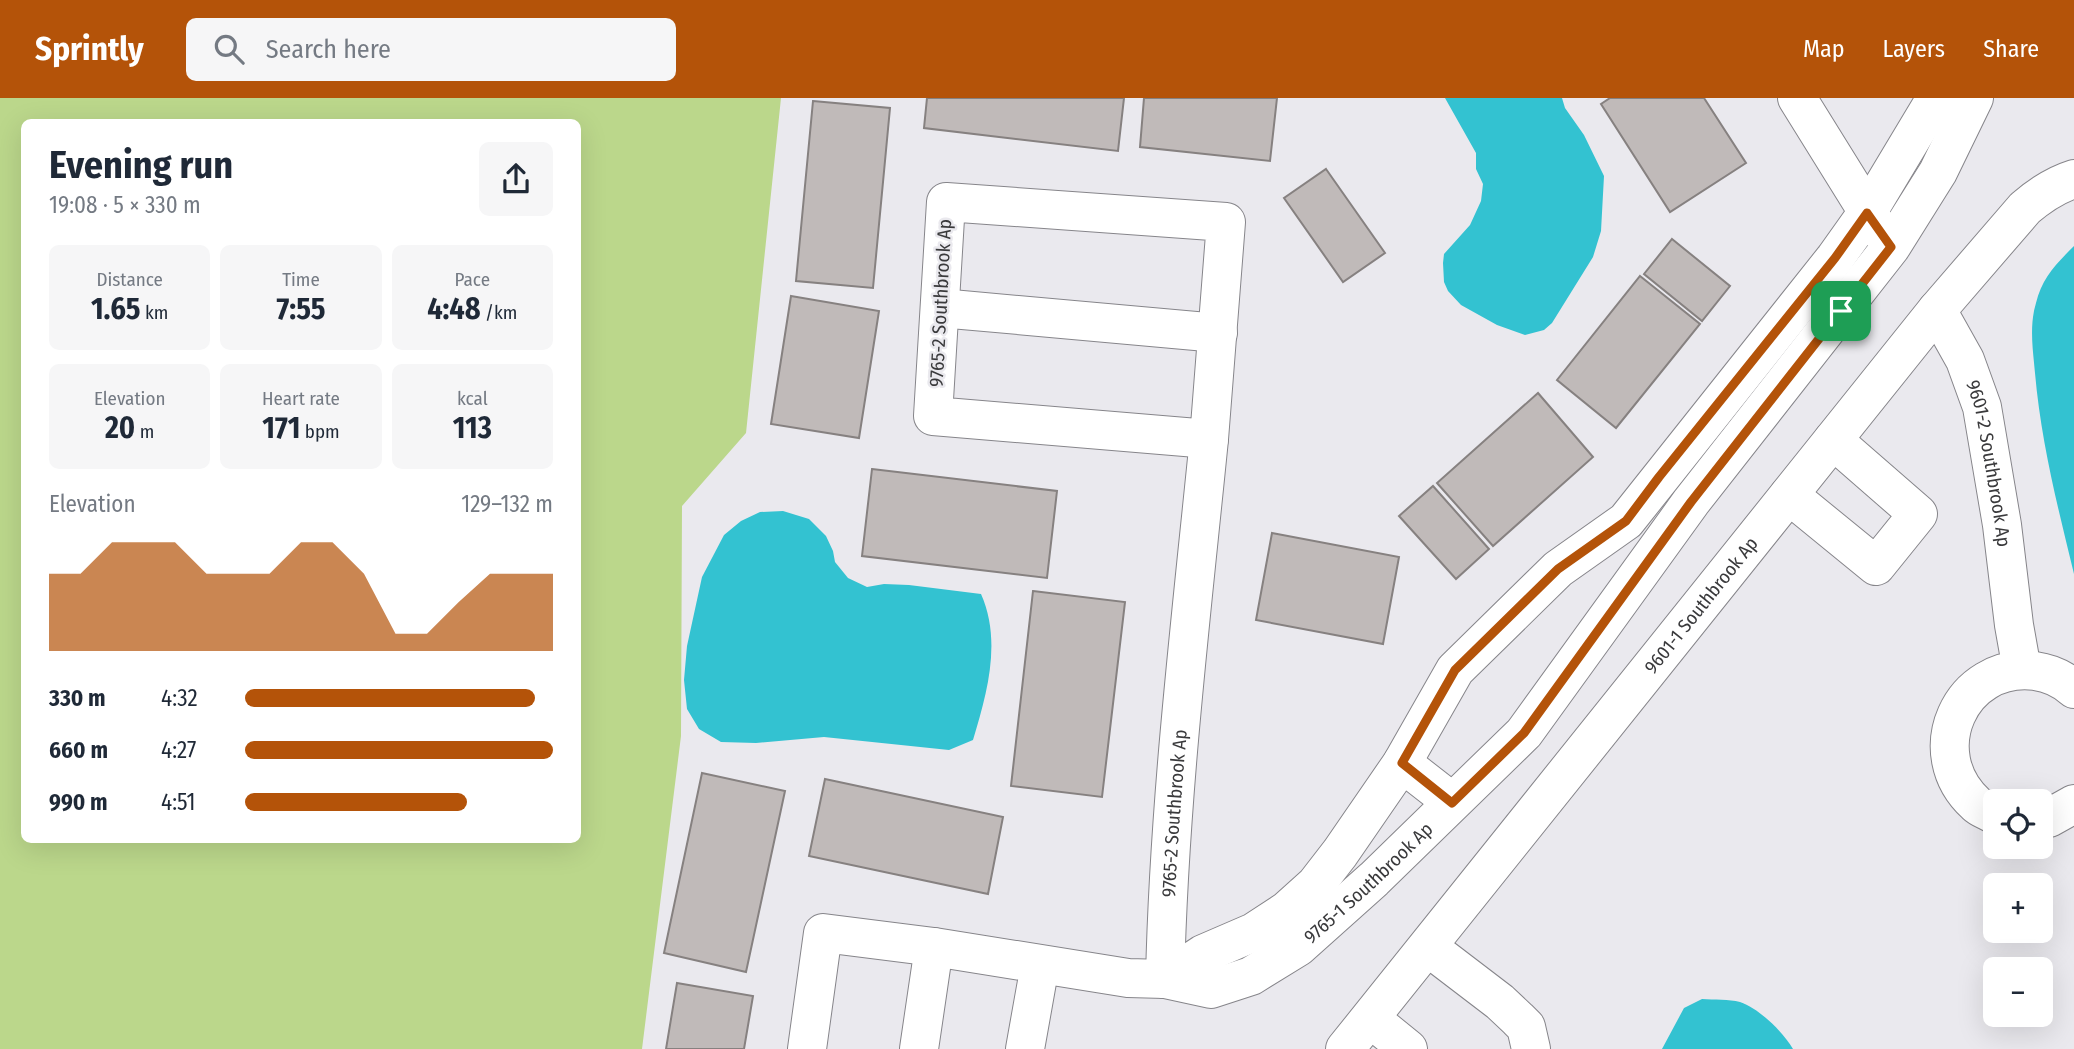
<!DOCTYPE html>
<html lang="en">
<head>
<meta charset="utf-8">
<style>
	body { margin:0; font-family:"Fira Sans Condensed",sans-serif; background:#f6f6f7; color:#1f2937; height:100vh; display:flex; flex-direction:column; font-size:26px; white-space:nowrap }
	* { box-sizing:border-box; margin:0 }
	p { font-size:23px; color:#747a83 }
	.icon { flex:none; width:38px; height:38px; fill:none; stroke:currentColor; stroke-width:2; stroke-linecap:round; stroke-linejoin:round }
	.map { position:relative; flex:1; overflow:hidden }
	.panel { position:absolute; left:21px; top:21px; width:560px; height:724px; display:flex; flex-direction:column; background:#fff; border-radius:10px; box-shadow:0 7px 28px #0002 }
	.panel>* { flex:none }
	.buttons { position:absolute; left:1983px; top:691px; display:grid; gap:14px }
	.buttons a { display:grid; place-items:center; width:70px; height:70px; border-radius:10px; background:#fff; box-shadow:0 7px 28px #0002; font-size:35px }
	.pin { position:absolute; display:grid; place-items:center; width:60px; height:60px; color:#fff; margin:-30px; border-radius:14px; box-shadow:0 4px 10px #0006 }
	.round { display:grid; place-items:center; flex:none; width:74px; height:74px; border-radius:10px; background:#f6f6f7 }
	.head { display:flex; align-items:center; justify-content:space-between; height:119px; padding:0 28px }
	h1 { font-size:38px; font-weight:700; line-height:52px }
	.stats { display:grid; grid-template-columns:repeat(3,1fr); gap:10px; height:119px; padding:7px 28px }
	.stats div { display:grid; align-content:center; border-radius:10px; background:#f6f6f7; text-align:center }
	.stats b { font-size:30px; font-weight:700 }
	.stats small { font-size:19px; font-weight:400 }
	.stats p { font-size:19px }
	.chart { height:196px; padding:14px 28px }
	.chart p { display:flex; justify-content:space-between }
	.chart svg { width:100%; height:126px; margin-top:7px; fill:#b45309; opacity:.7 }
	ul { padding:0 28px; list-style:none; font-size:23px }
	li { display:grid; grid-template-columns:112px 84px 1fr; align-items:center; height:52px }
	li i { height:18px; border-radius:9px; background:#b45309 }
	header { display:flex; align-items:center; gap:42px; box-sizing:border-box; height:98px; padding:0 35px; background:#b45309; color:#fff }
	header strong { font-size:33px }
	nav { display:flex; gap:38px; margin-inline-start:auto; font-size:24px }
	.search { width:490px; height:63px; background:#f6f6f7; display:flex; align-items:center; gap:18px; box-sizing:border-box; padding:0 24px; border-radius:10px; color:#747a83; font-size:26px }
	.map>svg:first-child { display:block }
	.green { fill:#bbd78b; fill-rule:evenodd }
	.water { fill:#33c2d1 }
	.building { fill:#c0bab9; stroke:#868180; stroke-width:2 }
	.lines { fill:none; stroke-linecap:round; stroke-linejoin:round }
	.minor-casing { stroke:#86858a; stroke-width:40 }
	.minor { stroke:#fff; stroke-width:38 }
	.route-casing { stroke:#fff; stroke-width:14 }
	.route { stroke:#b45309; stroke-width:9 }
	.labels { text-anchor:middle; stroke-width:5; stroke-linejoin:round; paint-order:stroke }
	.street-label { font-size:19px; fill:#3a3a3c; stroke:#eae9ee }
</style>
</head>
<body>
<header>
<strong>Sprintly</strong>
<div class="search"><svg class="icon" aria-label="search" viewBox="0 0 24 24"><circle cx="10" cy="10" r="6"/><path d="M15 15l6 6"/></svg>Search here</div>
<nav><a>Map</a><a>Layers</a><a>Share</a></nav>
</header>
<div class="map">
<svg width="2074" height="951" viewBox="0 0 2074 951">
	<rect width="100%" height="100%" fill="#eae9ee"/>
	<path class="green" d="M0,0H781L746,335L682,408L681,638L642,951H0ZM24,24H578V742H24Z"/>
	<path class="water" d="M1445,0H1562L1565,10L1584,37L1604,78L1601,133L1593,159L1552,225L1544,232L1525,237L1497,227L1461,207L1448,193L1444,184L1443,165L1444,156L1470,127L1481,103L1483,86L1476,71V55Z
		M2074,148V476C2058,410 2041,344 2035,275C2033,252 2029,228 2036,205C2042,180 2056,166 2074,148Z
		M783,413L809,421L826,438L833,453L835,464L848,480L867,489L884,486L909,487L981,496C1002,543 987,596 973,642L949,652L824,639L756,645L721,644L699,631L687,611L684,582L687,548L702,479L724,437L741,423L760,414Z
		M1702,901C1714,902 1729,901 1740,904C1760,911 1783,934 1793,951H1662L1684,910Z"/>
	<path class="building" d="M927,0H1124L1118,53L924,30Z
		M1144,0H1277L1270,63L1140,49Z
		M1610,0H1704L1746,65L1670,114L1601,6Z
		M813,3L890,10L873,190L796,183Z
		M1326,71L1385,155L1343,184L1284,100Z
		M1672,141L1730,188L1702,223L1644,176Z
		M1640,178L1700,226L1616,330L1557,282Z
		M791,198L879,213L859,340L771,326Z
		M1538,295L1593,359L1493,448L1437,385Z
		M872,371L1057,393L1047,480L862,458Z
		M1433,388L1489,451L1456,481L1399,418Z
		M1272,435L1399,459L1383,546L1256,522Z
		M1033,493L1125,504L1102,699L1011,688Z
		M702,675L785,693L746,874L664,855Z
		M825,681L1003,719L988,796L809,758Z
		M677,885L753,898L744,951H666Z"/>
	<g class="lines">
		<g class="minor-casing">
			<g id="minor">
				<path d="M1797,0L1879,132"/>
				<path d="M946,104L1226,124L1209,341L933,318Z"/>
				<path d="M940,210L1218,235"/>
				<path id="s1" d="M1937,212L1965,262L1982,309L2002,427L2014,527L2022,572"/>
				<path d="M1789,397L1876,468L1918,416L1833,342"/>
				<path d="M1402,665L1452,704"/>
				<path d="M1995,717C1989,713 1981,711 1976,706C1920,655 1960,564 2035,573C2049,575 2063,581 2074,591"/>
				<path d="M2040,721L2049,720L2074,706"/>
				<path d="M1428,849L1500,904L1518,921L1526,929L1531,951"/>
				<path d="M1165,881L1203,856L1254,834L1286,813L1316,786L1340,755L1402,665L1455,572L1558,471L1626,423L1835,160L1867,115L1936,0"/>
				<path id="s2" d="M1165,881C1169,701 1191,521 1209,341"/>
				<path d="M1371,921L1408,951"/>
				<path id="s3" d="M807,951L823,835L934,849L1128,880L1165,881L1211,891L1251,878L1298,849L1374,781L1524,635L1691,404L1891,149L1938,74L1974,0"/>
				<path d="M919,951L934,849"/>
				<path d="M1025,951L1040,867"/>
				<path id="s4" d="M1345,951L1937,212L2025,110C2040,97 2055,87 2074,81"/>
			</g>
		</g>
		<use href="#minor" class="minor"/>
	</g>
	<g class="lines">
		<g class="route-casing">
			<path id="route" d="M1867,115L1891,149L1691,404L1524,635L1452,705L1402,665L1455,572L1558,471L1626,423L1659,379L1835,160Z"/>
		</g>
		<use href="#route" class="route"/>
	</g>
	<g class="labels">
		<g class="street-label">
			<text transform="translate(940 205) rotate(-87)" y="7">9765-2 Southbrook Ap</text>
			<text dy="7" stroke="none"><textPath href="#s1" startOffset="164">9601-2 Southbrook Ap</textPath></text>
			<text dy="7" stroke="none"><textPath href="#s4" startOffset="569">9601-1 Southbrook Ap</textPath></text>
			<text dy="7" stroke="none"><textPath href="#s2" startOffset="166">9765-2 Southbrook Ap</textPath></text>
			<text dy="7" stroke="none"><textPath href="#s3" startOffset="702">9765-1 Southbrook Ap</textPath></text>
		</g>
	</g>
</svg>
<div class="buttons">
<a><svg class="icon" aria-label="locate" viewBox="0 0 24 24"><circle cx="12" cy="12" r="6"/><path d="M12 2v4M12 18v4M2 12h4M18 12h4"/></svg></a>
<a>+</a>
<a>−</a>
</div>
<div class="pin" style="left:1841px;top:213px;background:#1e9e55"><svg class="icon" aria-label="arrive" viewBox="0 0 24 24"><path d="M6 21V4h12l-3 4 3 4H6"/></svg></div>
<section class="panel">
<div class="head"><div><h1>Evening run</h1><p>19:08 · 5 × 330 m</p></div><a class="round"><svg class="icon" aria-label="share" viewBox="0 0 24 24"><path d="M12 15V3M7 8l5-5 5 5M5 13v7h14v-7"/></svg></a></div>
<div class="stats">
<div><p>Distance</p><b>1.65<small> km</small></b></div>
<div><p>Time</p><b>7:55</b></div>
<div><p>Pace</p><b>4:48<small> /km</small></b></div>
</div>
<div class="stats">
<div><p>Elevation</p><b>20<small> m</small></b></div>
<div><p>Heart rate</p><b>171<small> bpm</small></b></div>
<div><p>kcal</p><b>113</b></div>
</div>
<div class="chart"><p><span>Elevation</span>129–132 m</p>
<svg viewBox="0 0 160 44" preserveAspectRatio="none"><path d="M0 44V17L10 17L20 6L30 6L40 6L50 17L60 17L70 17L80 6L90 6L100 17L110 38L120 38L130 27L140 17L150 17L160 17V44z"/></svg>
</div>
<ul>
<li><b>330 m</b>4:32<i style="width:94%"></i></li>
<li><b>660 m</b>4:27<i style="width:100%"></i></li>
<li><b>990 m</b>4:51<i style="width:72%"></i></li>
</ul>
</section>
</div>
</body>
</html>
